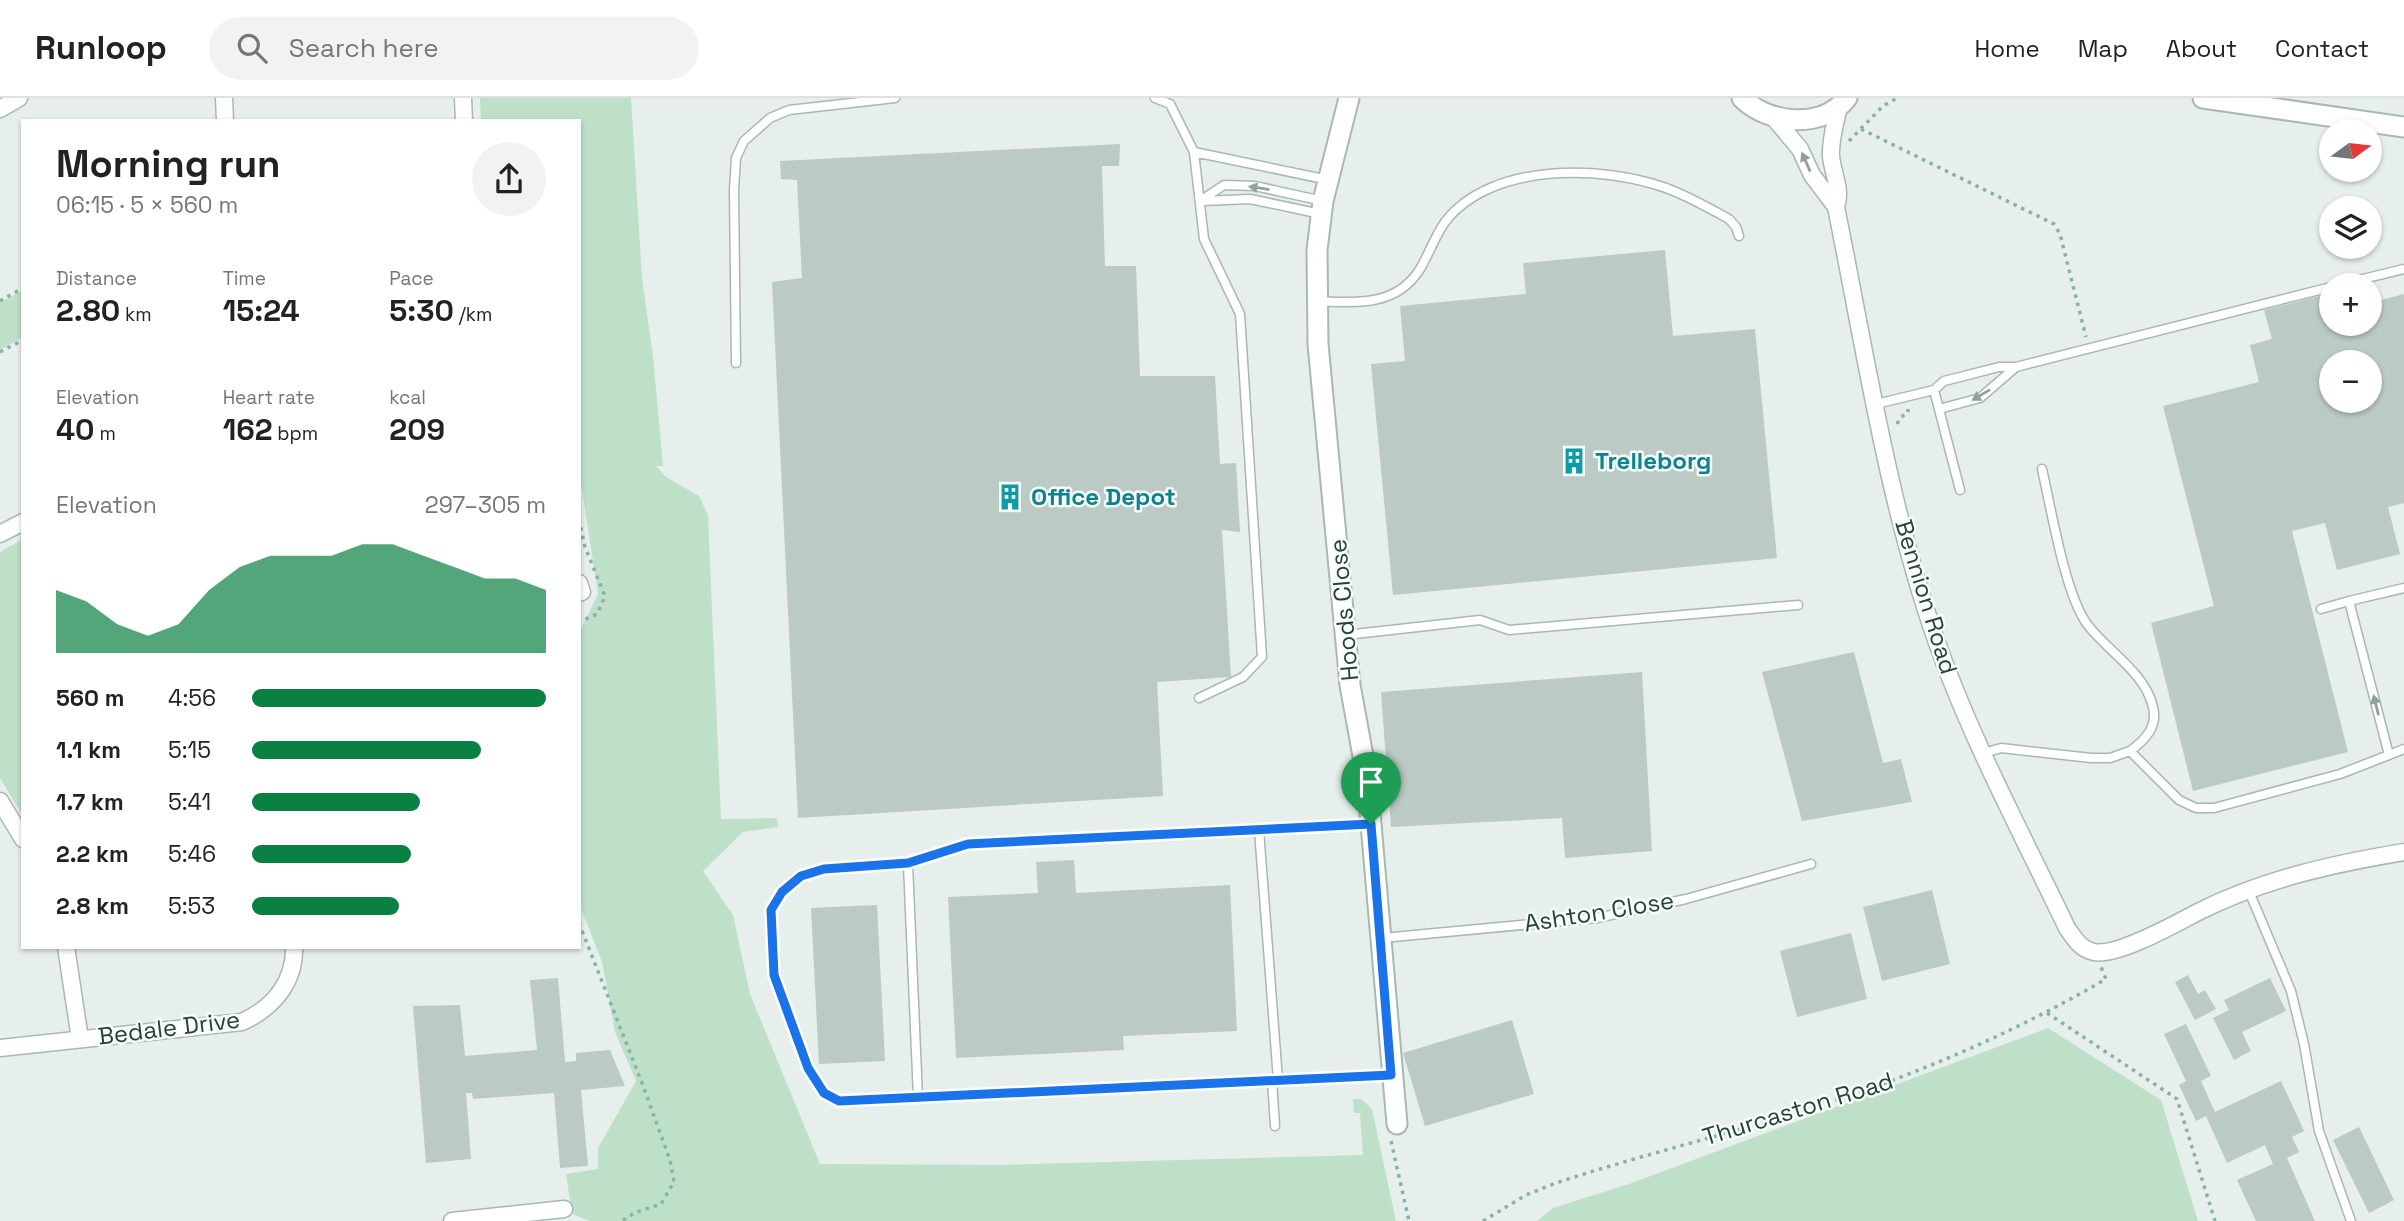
<!DOCTYPE html>
<html lang="en">
<head>
<meta charset="utf-8">
<style>
	body { margin:0; font-family:"Space Grotesk",sans-serif; background:#f2f2f2; color:#222; height:100vh; display:flex; flex-direction:column; font-size:26px; white-space:nowrap }
	* { box-sizing:border-box; margin:0 }
	p { font-size:23px; color:#767676 }
	.icon { flex:none; width:38px; height:38px; fill:none; stroke:currentColor; stroke-width:2; stroke-linecap:round; stroke-linejoin:round }
	.map { position:relative; flex:1; overflow:hidden }
	.side { position:absolute; left:21px; top:21px; width:560px; height:830px; display:flex; flex-direction:column; background:#fff; border-radius:0px; box-shadow:0 2px 5px #0004 }
	.side>* { flex:none }
	.needle { width:46px; rotate:75deg }
	.buttons { position:absolute; left:2319px; top:21px; display:grid; gap:14px }
	.buttons a { display:grid; place-items:center; width:63px; height:63px; border-radius:50%; background:#fff; box-shadow:0 2px 5px #0004; font-size:35px }
	.pin { position:absolute; display:grid; place-items:center; width:60px; height:60px; color:#fff; margin:-72px -30px; border-radius:50% 50% 50% 0; rotate:-45deg; box-shadow:0 0 7px #0007 }
	.pin .icon { rotate:45deg }
	.round { display:grid; place-items:center; flex:none; width:74px; height:74px; border-radius:37px; background:#f2f2f2 }
	.head { display:flex; align-items:center; justify-content:space-between; height:119px; padding:0 35px }
	h1 { font-size:38px; font-weight:700; line-height:52px }
	.metrics { display:grid; grid-template-columns:repeat(3,1fr); gap:10px; height:119px; padding:7px 35px }
	.metrics div { display:grid; align-content:center }
	.metrics b { font-size:30px; font-weight:700 }
	.metrics small { font-size:19px; font-weight:400 }
	.metrics p { font-size:19px }
	.chart { height:196px; padding:14px 35px }
	.chart p { display:flex; justify-content:space-between }
	.chart svg { width:100%; height:126px; margin-top:7px; fill:#0b8043; opacity:.7 }
	ul { padding:0 35px; list-style:none; font-size:23px }
	li { display:grid; grid-template-columns:112px 84px 1fr; align-items:center; height:52px }
	li i { height:18px; border-radius:9px; background:#0b8043 }
	header { display:flex; align-items:center; gap:42px; box-sizing:border-box; height:98px; padding:0 35px; background:#fff; border-bottom:2px solid #e0e0e0 }
	header strong { font-size:33px }
	nav { display:flex; gap:38px; margin-inline-start:auto; font-size:24px }
	.search { width:490px; height:63px; background:#f2f2f2; display:flex; align-items:center; gap:18px; box-sizing:border-box; padding:0 24px; border-radius:38px; color:#767676; font-size:26px }
	.map>svg:first-child { display:block }
	.green { fill:#bfe0c8 }
	.building { fill:#bbcac4; fill-rule:evenodd }
	.lines { fill:none; stroke-linecap:round; stroke-linejoin:round }
	.service-casing { stroke:#a8b8b2; stroke-width:11 }
	.minor-casing { stroke:#a8b8b2; stroke-width:19 }
	.tertiary-casing { stroke:#a8b8b2; stroke-width:23 }
	.path { stroke:#86b3a5; stroke-width:3.5; stroke-dasharray:3.5 5; stroke-linecap:butt }
	.service { stroke:#fff; stroke-width:8 }
	.minor { stroke:#fff; stroke-width:16 }
	.tertiary { stroke:#fff; stroke-width:19 }
	.oneway { fill:#92a09c }
	.route-casing { stroke:#fff; stroke-width:14 }
	.route { stroke:#1a73e8; stroke-width:9 }
	.labels { text-anchor:middle; stroke-width:5; stroke-linejoin:round; paint-order:stroke }
	.culture-label { font-size:24px; font-weight:bold; fill:#0d838f; stroke:#f7fbf9; text-anchor:start }
	.street-label { font-size:24px; fill:#24423a; stroke:#f7fbf9 }
</style>
</head>
<body>
<header>
<strong>Runloop</strong>
<div class="search"><svg class="icon" aria-label="search" viewBox="0 0 24 24"><circle cx="10" cy="10" r="6"/><path d="M15 15l6 6"/></svg>Search here</div>
<nav><a>Home</a><a>Map</a><a>About</a><a>Contact</a></nav>
</header>
<div class="map">
<svg width="2404" height="1123" viewBox="0 0 2404 1123">
	<rect width="100%" height="100%" fill="#e6efeb"/>
	<path class="green" d="M480,0H631L642,180L653,258L663,368H656L666,379L699,398L708,417L721,721L777,720L778,729L743,734L703,773L733,817L750,896L820,1066L1000,1067L1363,1057L1360,1015H1354L1353,1001H1361L1372,1011L1396,1123H590L572,1116L566,1076L598,1071V1050L636,983L615,934L602,864L579,805V535L598,496L579,372V23H481Z
		M23,192V239L0,252V205Z
		M23,441V718L0,680V454Z
		M2048,930L2161,1002L2198,1123H1537L1553,1110L1629,1086Z"/>
	<path class="building" d="M1120,46L1119,68H1102L1105,168H1136L1140,278H1215L1220,366L1236,365L1240,434L1222,432L1231,579L1157,584L1163,698L798,720L772,184L802,180L797,82L781,81L780,63Z
		M1665,152L1673,238L1755,231L1777,460L1393,497L1371,266L1405,263L1400,208L1526,196L1523,165Z
		M2331,195V226H2370V205L2404,196V405L2388,409L2400,456L2337,472L2325,425L2292,433L2348,654L2193,693L2151,525L2214,508L2163,308L2259,284L2250,247L2272,241L2264,212ZM2331,264H2370V303H2331Z
		M1854,554L1883,665L1901,661L1912,704L1802,723L1762,574Z
		M1642,574L1652,753L1565,760L1562,720L1391,729L1381,594Z
		M1074,762L1076,795L1230,787L1237,933L1123,938L1124,952L956,960L948,799L1038,795L1036,764Z
		M1932,792L1950,866L1882,883L1863,809Z
		M877,807L885,963L819,966L811,810Z
		M1851,835L1867,901L1797,919L1780,853Z
		M2188,877L2198,896L2205,892L2216,911L2195,922L2175,884Z
		M558,880L565,964L576,963V955L610,952L625,988L581,992L588,1068L560,1070L554,995L473,1001L472,995H466L471,1061L426,1065L413,908L460,907L465,958L537,952L530,882Z
		M2270,880L2286,913L2242,934L2251,953L2234,962L2213,920L2229,912L2224,902Z
		M1512,922L1534,996L1425,1028L1403,955Z
		M2186,926L2211,978L2201,983L2215,1014L2281,983L2304,1033L2292,1039L2299,1054L2287,1060L2315,1123H2256L2237,1082L2273,1066L2265,1047L2227,1065L2206,1018L2196,1023L2179,987L2186,983L2164,936Z
		M2359,1029L2394,1102L2369,1115L2333,1042Z"/>
	<g class="lines">
		<g class="service-casing">
			<path id="service" d="M1155,0L1170,6L1194,54L1329,82
				M1194,54L1204,141L1240,216L1262,559L1243,579L1199,600
				M1200,103L1224,87L1255,88L1323,103
				M1203,103L1250,101L1321,116
				M2338,187L2404,171
				M1319,203C1358,205 1397,208 1420,171C1429,156 1435,138 1445,124C1491,64 1603,67 1666,90C1688,98 1709,110 1729,121L1736,129L1739,138
				M736,265L734,92L736,60L744,43L770,20L789,12L895,0
				M1934,292L1960,392
				M1876,306L1934,292L1944,283L1960,279L1999,269H2016L2331,189
				M1939,311L1980,300L2016,269
				M2042,371C2051,410 2065,496 2087,526C2107,553 2145,574 2153,609C2158,629 2145,642 2130,653
				M2404,490L2349,503L2389,657L2404,651
				M2321,511L2349,503
				M1346,537L1480,522L1509,532L1798,507
				M1984,655L2001,650L2091,660H2110L2130,653L2179,702L2196,710H2214L2340,676L2389,657
				M1370,726L968,746L908,766L824,771L801,778L782,794L771,812L774,877L808,970L824,995L840,1003L1391,977
				M1259,732L1278,982
				M908,766L918,1000
				M2248,791L2291,893L2304,946L2319,1033L2351,1123
				M1382,840L1597,820L1686,801L1811,766
				M1272,982L1275,1028"/>
		</g>
		<g class="minor-casing">
			<path id="minor" d="M224,0L225,23
				M463,0L464,23
				M1839,7C1836,24 1830,41 1831,58C1833,77 1842,91 1836,109C1865,252 1887,401 1935,539C1970,639 2021,734 2067,830C2074,840 2080,851 2094,854C2117,859 2177,825 2198,814C2264,781 2332,766 2404,754
				M0,11L19,0
				M1774,20L1800,51L1812,77L1836,109
				M0,436L23,424
				M579,485L582,494
				M0,703L23,741
				M66,849L80,941
				M0,950L242,924C273,910 295,884 294,849
				M452,1123L564,1111"/>
		</g>
		<g class="tertiary-casing">
			<path id="tertiary" d="M1349,0L1323,103L1317,152L1318,246L1350,587L1367,680L1397,1026
				M1742,0C1768,26 1822,32 1847,0
				M2203,0L2404,29"/>
		</g>
		<path class="path" d="M1861,31L2054,126L2060,136L2086,239
			M1849,43L1883,8L1897,0
			M0,203L23,190
			M0,254L23,242
			M1897,326L1901,319L1908,315V311
			M579,421L585,449L605,498L597,516L579,524
			M579,825L642,985L670,1062L674,1084L661,1106L634,1115L622,1123
			M2047,915L2177,1001L2215,1123
			M1391,1043L1409,1123
			M1483,1123L1526,1097L1556,1085C1644,1056 1733,1035 1821,1007C1921,975 2015,934 2106,881L2101,869"/>
		<use href="#service" class="service"/>
		<use href="#minor" class="minor"/>
		<use href="#tertiary" class="tertiary"/>
	</g>
	<defs><path id="oneway-solid" d="M-6-.8H1V-3.2L6.5 0L1 3.2V.8H-6Z" transform="scale(1.75)"/></defs>
	<g class="oneway">
		<use href="#oneway-solid" transform="translate(1806 64) rotate(-114)"/>
		<use href="#oneway-solid" transform="translate(1259 90) rotate(-171)"/>
		<use href="#oneway-solid" transform="translate(1981 297) rotate(149)"/>
		<use href="#oneway-solid" transform="translate(2376 607) rotate(-104)"/>
	</g>
	<g class="lines">
		<g class="route-casing">
			<path id="route" d="M1371,726L1391,977L839,1003L824,995L808,970L774,877L771,812L782,794L801,778L824,771L908,765L968,746Z"/>
		</g>
		<use href="#route" class="route"/>
	</g>
	<defs>
		<g id="building-bare" transform="scale(2.1)"><path d="M-4-6H4V6H1V3H-1V6H-4ZM-2.5-4.3h1.7v1.8h-1.7ZM.8-4.3h1.7v1.8H.8ZM-2.5-1h1.7V.8h-1.7ZM.8-1h1.7V.8H.8Z" fill="#0f9aa8" stroke="#f7fbf9" stroke-width="2.5" paint-order="stroke"/></g>
	</defs>
	<g fill-rule="evenodd">
		<use href="#building-bare" x="1574" y="363"/>
		<use href="#building-bare" x="1010" y="399"/>
	</g>
	<g class="labels">
		<g class="culture-label">
			<text x="1595" y="371">Trelleborg</text>
			<text x="1031" y="407">Office Depot</text>
		</g>
		<g class="street-label">
			<text transform="translate(1926 499) rotate(73)" y="8">Bennion Road</text>
			<text transform="translate(1344 512) rotate(-95)" y="8">Hoods Close</text>
			<text transform="translate(1599 814) rotate(-9)" y="8">Ashton Close</text>
			<text transform="translate(169 930) rotate(-7)" y="8">Bedale Drive</text>
			<text transform="translate(1798 1011) rotate(-17)" y="8">Thurcaston Road</text>
		</g>
	</g>
</svg>
<div class="buttons">
<a><svg class="needle" viewBox="-14 -14 28 28"><path d="M0-13l5 13h-10z" fill="#e53935"/><path d="M0 13l5-13h-10z" fill="#767676"/></svg></a>
<a><svg class="icon" aria-label="layers" viewBox="0 0 24 24"><path d="M12 4l9 5-9 5-9-5zM3 14l9 5 9-5"/></svg></a>
<a>+</a>
<a>−</a>
</div>
<div class="pin" style="left:1371px;top:726px;background:#1e9e55"><svg class="icon" aria-label="arrive" viewBox="0 0 24 24"><path d="M6 21V4h12l-3 4 3 4H6"/></svg></div>
<section class="side">
<div class="head"><div><h1>Morning run</h1><p>06:15 · 5 × 560 m</p></div><a class="round"><svg class="icon" aria-label="share" viewBox="0 0 24 24"><path d="M12 15V3M7 8l5-5 5 5M5 13v7h14v-7"/></svg></a></div>
<div class="metrics">
<div><p>Distance</p><b>2.80<small> km</small></b></div>
<div><p>Time</p><b>15:24</b></div>
<div><p>Pace</p><b>5:30<small> /km</small></b></div>
</div>
<div class="metrics">
<div><p>Elevation</p><b>40<small> m</small></b></div>
<div><p>Heart rate</p><b>162<small> bpm</small></b></div>
<div><p>kcal</p><b>209</b></div>
</div>
<div class="chart"><p><span>Elevation</span>297–305 m</p>
<svg viewBox="0 0 160 44" preserveAspectRatio="none"><path d="M0 44V22L10 26L20 34L30 38L40 34L50 22L60 14L70 10L80 10L90 10L100 6L110 6L120 10L130 14L140 18L150 18L160 22V44z"/></svg>
</div>
<ul>
<li><b>560 m</b>4:56<i style="width:100%"></i></li>
<li><b>1.1 km</b>5:15<i style="width:78%"></i></li>
<li><b>1.7 km</b>5:41<i style="width:57%"></i></li>
<li><b>2.2 km</b>5:46<i style="width:54%"></i></li>
<li><b>2.8 km</b>5:53<i style="width:50%"></i></li>
</ul>
</section>
</div>
</body>
</html>
